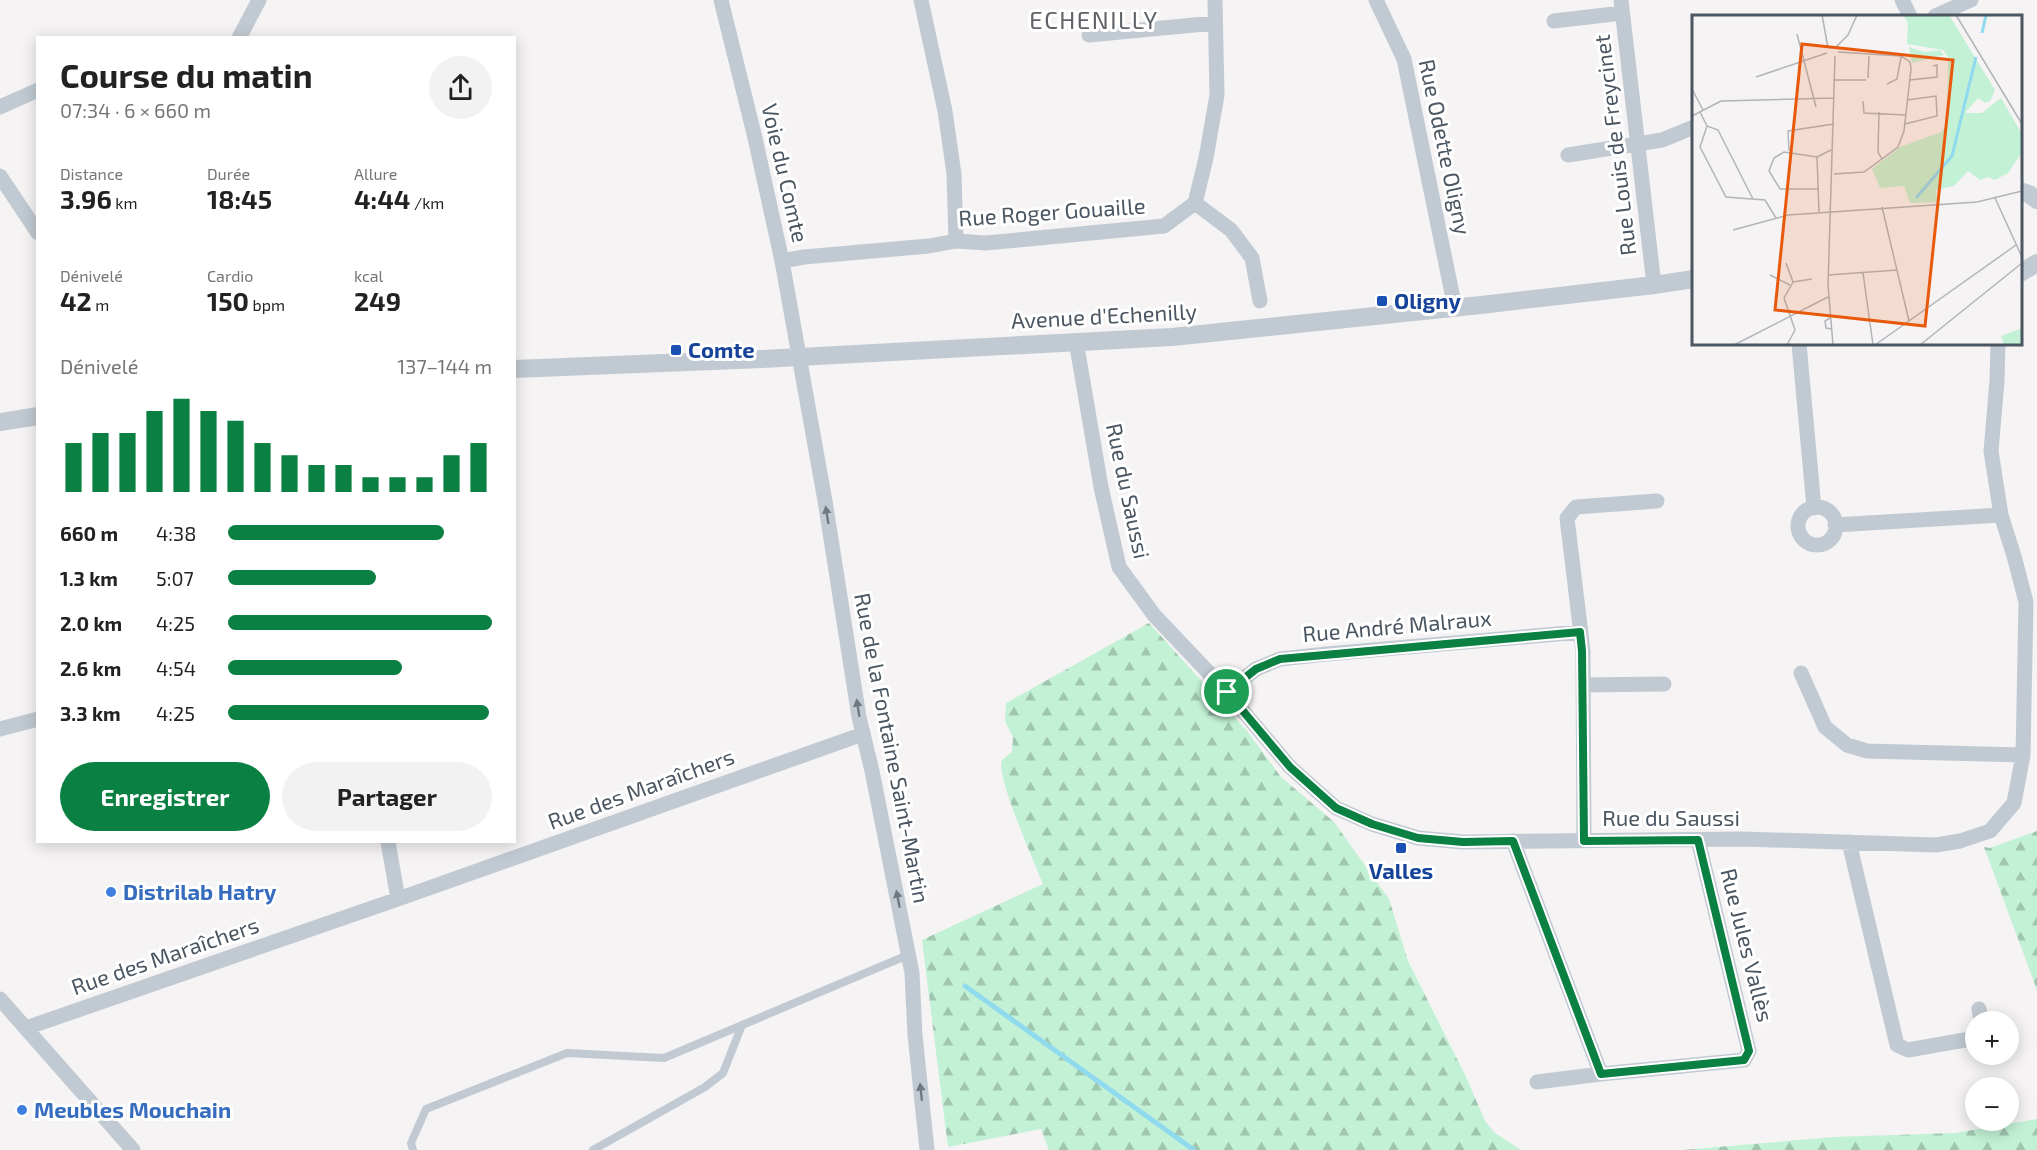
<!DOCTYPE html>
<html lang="fr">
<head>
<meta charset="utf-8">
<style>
	body { margin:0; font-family:"Exo 2",sans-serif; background:#f2f2f2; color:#222; height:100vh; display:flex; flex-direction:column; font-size:22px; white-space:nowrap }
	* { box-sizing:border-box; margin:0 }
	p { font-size:20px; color:#767676 }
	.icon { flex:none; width:33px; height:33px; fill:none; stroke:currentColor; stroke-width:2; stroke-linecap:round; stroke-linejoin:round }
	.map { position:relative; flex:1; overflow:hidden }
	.panel { position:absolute; left:36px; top:36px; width:480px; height:807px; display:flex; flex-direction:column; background:#fff; border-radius:0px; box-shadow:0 3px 15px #0003 }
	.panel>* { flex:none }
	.tools { position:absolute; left:1965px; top:1011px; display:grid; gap:12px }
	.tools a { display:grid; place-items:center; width:54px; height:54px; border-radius:50%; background:#fff; box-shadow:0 3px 15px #0003; font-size:30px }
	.pin { position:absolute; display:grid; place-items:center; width:51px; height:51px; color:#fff; margin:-26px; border:3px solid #fff; border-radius:50%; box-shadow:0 2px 6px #0007 }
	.round { display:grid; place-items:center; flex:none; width:63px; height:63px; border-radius:32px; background:#f2f2f2 }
	.head { display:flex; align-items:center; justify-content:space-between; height:102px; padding:0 24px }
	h1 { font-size:33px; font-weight:700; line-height:45px }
	.stats { display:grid; grid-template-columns:repeat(3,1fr); gap:9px; height:102px; padding:6px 24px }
	.stats div { display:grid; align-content:center }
	.stats b { font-size:26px; font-weight:700 }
	.stats small { font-size:16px; font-weight:400 }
	.stats p { font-size:16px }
	.chart { height:168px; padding:12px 24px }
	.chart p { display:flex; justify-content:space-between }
	.chart svg { width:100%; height:108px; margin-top:6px; stroke:#0b8043; stroke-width:6 }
	.primary-button { display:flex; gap:12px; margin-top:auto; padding:12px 24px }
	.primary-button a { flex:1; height:69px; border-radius:36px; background:#0b8043; color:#fff; font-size:24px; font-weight:700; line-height:69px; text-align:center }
	.primary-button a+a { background:#f2f2f2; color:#222 }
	ul { padding:0 24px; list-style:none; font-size:20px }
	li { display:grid; grid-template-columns:96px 72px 1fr; align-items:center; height:45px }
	li i { height:15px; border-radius:8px; background:#0b8043 }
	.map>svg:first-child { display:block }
	.forest { fill:url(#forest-firs) }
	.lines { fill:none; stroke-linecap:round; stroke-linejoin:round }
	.stream { stroke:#90daee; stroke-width:5 }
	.service { stroke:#c1cad2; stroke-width:8 }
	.minor { stroke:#c1cad2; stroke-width:15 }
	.tertiary { stroke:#c1cad2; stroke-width:18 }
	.oneway { fill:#6e7983 }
	.route-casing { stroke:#fff; stroke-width:12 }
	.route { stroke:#0b8043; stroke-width:8 }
	.transit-dot { fill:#1a4fb4; stroke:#fff; stroke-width:2 }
	.shop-dot { fill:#3f7fe0; stroke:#fff; stroke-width:2 }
	.labels { text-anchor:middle; stroke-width:6; stroke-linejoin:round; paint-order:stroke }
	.street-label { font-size:22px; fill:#4a5661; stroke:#fff }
	.transit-label { font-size:22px; font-weight:bold; fill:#164399; stroke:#fff; text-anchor:start }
	.shop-label { font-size:22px; font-weight:bold; fill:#366cbe; stroke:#fff; text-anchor:start }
	.neighbourhood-label { font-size:24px; letter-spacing:1.5px; fill:#5f6368; stroke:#fff }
	.inset-river { fill:none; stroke:#90daee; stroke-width:3 }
	.inset-road { fill:none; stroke:#b1b4b9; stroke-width:1.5 }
	.view { fill:#e8590c; fill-opacity:0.15; stroke:#e8590c; stroke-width:3 }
	.inset-edge { fill:none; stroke:#4a5661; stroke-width:3 }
</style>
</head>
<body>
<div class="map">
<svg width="2037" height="1150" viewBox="0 0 2037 1150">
	<defs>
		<pattern id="forest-firs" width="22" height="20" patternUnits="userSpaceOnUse" patternTransform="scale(1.5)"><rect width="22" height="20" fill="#c3f1d5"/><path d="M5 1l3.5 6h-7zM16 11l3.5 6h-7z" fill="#a0c6b0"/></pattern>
	</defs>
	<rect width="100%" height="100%" fill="#f5f3f3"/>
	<path class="forest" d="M1149,623L1247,731L1281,777L1334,822L1389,899L1408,961L1466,1077L1485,1121L1495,1133L1521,1150H1049L1041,1129L948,1147L922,940L1043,884C1036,866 995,774 1002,761C1004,758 1009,754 1012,752L1013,737L1005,721L1006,703Z
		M2037,831V990L1984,847L1990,848Z
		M2037,1119V1150H1683L1834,1137L1955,1133Z"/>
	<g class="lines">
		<path class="stream" d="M965,986L1194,1150"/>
		<path class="service" d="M413,1150L411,1143L426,1109L567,1053L664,1058L908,955
			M593,1150L705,1087L723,1073L742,1025"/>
		<path class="minor" d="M721,0L755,138L782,261L825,501L859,717L872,771L912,973L915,1035L927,1150
			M921,0L945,111L954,174L956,241
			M1376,0L1404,59L1455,308
			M1621,0L1654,285
			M1902,0L1910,16
			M1935,16L1971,0
			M1554,21L1622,13
			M1089,35L1215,23
			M239,38L259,0
			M0,107L38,90
			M1568,155L1662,140L1694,127
			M0,176L38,233
			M1195,203L1206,158L1217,95L1215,0
			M782,261L804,257L929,246L956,241L986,243L1164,226L1195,203L1231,230L1252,258L1260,301
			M1076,341L1101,487L1119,567L1154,615L1227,692L1290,767L1336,808L1372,824L1418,838L1463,842L1743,839L1936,845L1960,841L1990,831L2014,803L2023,755L2026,602L2014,556L2001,515L1991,451L1997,381L1998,344
			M1799,344L1814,508
			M1798 526a19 19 0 1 1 38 0a19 19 0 1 1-38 0Z
			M1835,525L2001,515
			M1801,673L1825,727L1847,745L1867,751L2023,755
			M1583,685L1664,684
			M1227,692L1256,669L1280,659L1327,654L1580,632
			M0,729L38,719
			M1513,841L1601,1074L1744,1060L1749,1051L1698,840
			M1584,841L1583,651L1567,518L1576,507L1657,501
			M388,842L398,899
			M1849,842L1897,1045L1908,1050L1976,1038
			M0,999L133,1150
			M1979,1009L1981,1022
			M26,1028L398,899L863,734
			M1537,1082L1601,1074"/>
		<path class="tertiary" d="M2020,191L2029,194L2037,200
			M2020,273L2037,263
			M514,369L762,359L1172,337L1481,305L1654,285L1694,279
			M0,422L38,416"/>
	</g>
	<defs><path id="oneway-solid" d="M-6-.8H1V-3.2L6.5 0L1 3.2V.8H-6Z" transform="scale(1.5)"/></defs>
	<g class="oneway">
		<use href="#oneway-solid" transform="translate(827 515) rotate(-99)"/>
		<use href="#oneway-solid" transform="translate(858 708) rotate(-99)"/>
		<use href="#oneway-solid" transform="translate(898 899) rotate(-101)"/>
		<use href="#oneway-solid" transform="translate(921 1092) rotate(-96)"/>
	</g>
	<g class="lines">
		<g class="route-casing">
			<path id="route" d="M1580,632L1582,651L1584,841L1698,840L1749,1051L1744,1060L1601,1074L1513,841L1463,842L1418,838L1372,824L1336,808L1290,767L1227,692L1256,669L1280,659Z"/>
		</g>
		<use href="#route" class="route"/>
	</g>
	<g class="transit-dot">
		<rect x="1376" y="295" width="12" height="12" rx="3"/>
		<rect x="670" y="344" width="12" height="12" rx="3"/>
		<rect x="1395" y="842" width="12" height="12" rx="3"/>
	</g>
	<g class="shop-dot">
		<circle cx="111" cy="892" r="6"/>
		<circle cx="22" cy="1110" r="6"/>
	</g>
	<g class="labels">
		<g class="street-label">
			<text transform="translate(1615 145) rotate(-97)" y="8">Rue Louis de Freycinet</text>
			<text transform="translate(1445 147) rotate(78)" y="8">Rue Odette Oligny</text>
			<text transform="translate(785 173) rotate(77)" y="8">Voie du Comte</text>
			<text transform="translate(1052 212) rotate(-4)" y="8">Rue Roger Gouaille</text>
			<text transform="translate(1104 316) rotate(-3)" y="8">Avenue d'Echenilly</text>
			<text transform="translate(1128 491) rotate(78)" y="8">Rue du Saussi</text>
			<text transform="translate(1397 626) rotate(-5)" y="8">Rue André Malraux</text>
			<text transform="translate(892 748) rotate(79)" y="8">Rue de la Fontaine Saint-Martin</text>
			<text transform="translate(641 789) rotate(-20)" y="8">Rue des Maraîchers</text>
			<text x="1671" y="826">Rue du Saussi</text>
			<text transform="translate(1747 945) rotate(76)" y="8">Rue Jules Vallès</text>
			<text transform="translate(165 956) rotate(-19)" y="8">Rue des Maraîchers</text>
		</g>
		<g class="transit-label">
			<text x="1394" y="309">Oligny</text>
			<text x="688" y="358">Comte</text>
			<text x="1401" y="879" text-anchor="middle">Valles</text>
		</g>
		<g class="shop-label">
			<text x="123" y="900">Distrilab Hatry</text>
			<text x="34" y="1118">Meubles Mouchain</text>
		</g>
		<g class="neighbourhood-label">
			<text x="1094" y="29">ECHENILLY</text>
		</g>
	</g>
	<g transform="translate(1692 15)">
		<rect width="330" height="330" fill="#f5f3f3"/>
		<path d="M211,0H257L303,75L298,86L293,88L286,83L273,98H290L309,83L330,119V137L316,158L303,165L296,162L288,165L276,156L262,171L244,175L245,187L218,188L212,171L188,173L180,154L208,132L249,117L255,110L256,42L251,35L215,29L216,8ZM217,32L232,37L248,35L252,40L220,48Z" fill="#c3f1d5"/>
		<path d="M330,313V330H312L309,321Z" fill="#c3f1d5"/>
		<path class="inset-river" d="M290,18L294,0M224,183L260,141L284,42"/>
		<path class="inset-road" d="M130,0L136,33M264,0L330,109M105,19L124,92M144,32L156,20L165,0M64,62L135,38M176,63L177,41M142,65H174M218,65L245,62V50L241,51M195,69L205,64L209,42M0,74L11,95M171,86L172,98L214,100M8,97L15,111L26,115L61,184M187,97L186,137L190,144M0,101L29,86L142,83M213,109L245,101L244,81L215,85M15,111L8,132L34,182L73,185L84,203M97,136L96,116L142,109M125,142L92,137L82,143L77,156L88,174H127M142,159L172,157L206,132L212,116L219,54L218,47L209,41L146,37M303,183L330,242M190,192L217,306M127,197L125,142L139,135M41,215L96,200L285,187L330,176M94,248L101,267L92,283L103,315L95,330M171,258L181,330M78,260L98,270M136,260L205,255M101,267L120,264M138,303L133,306L134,313L139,314M42,330L136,282M141,330L136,270L143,41M183,330L324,230M228,330L330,248"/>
		<path class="view" d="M110,29L261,45L233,311L83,295Z"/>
		<rect width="330" height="330" class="inset-edge"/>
	</g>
</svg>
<div class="tools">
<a>+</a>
<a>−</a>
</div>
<div class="pin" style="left:1227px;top:692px;background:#1e9e55"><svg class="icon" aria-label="arrive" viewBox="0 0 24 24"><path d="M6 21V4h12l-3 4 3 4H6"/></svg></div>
<section class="panel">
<div class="head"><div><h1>Course du matin</h1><p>07:34 · 6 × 660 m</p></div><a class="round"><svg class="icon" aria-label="share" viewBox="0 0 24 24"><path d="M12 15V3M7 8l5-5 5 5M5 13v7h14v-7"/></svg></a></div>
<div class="stats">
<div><p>Distance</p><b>3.96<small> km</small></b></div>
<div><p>Durée</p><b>18:45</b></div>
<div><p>Allure</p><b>4:44<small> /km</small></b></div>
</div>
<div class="stats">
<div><p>Dénivelé</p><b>42<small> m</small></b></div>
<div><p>Cardio</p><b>150<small> bpm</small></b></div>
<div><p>kcal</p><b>249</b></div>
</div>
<div class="chart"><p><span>Dénivelé</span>137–144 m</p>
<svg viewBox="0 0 160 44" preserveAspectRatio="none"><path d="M5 44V24M15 44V20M25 44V20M35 44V11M45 44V6M55 44V11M65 44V15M75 44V24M85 44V29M95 44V33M105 44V33M115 44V38M125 44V38M135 44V38M145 44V29M155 44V24"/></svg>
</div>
<ul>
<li><b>660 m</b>4:38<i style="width:82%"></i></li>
<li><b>1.3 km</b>5:07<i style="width:56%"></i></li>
<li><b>2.0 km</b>4:25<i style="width:100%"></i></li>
<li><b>2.6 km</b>4:54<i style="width:66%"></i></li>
<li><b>3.3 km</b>4:25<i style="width:99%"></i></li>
</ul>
<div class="primary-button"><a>Enregistrer</a><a>Partager</a></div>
</section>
</div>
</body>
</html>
